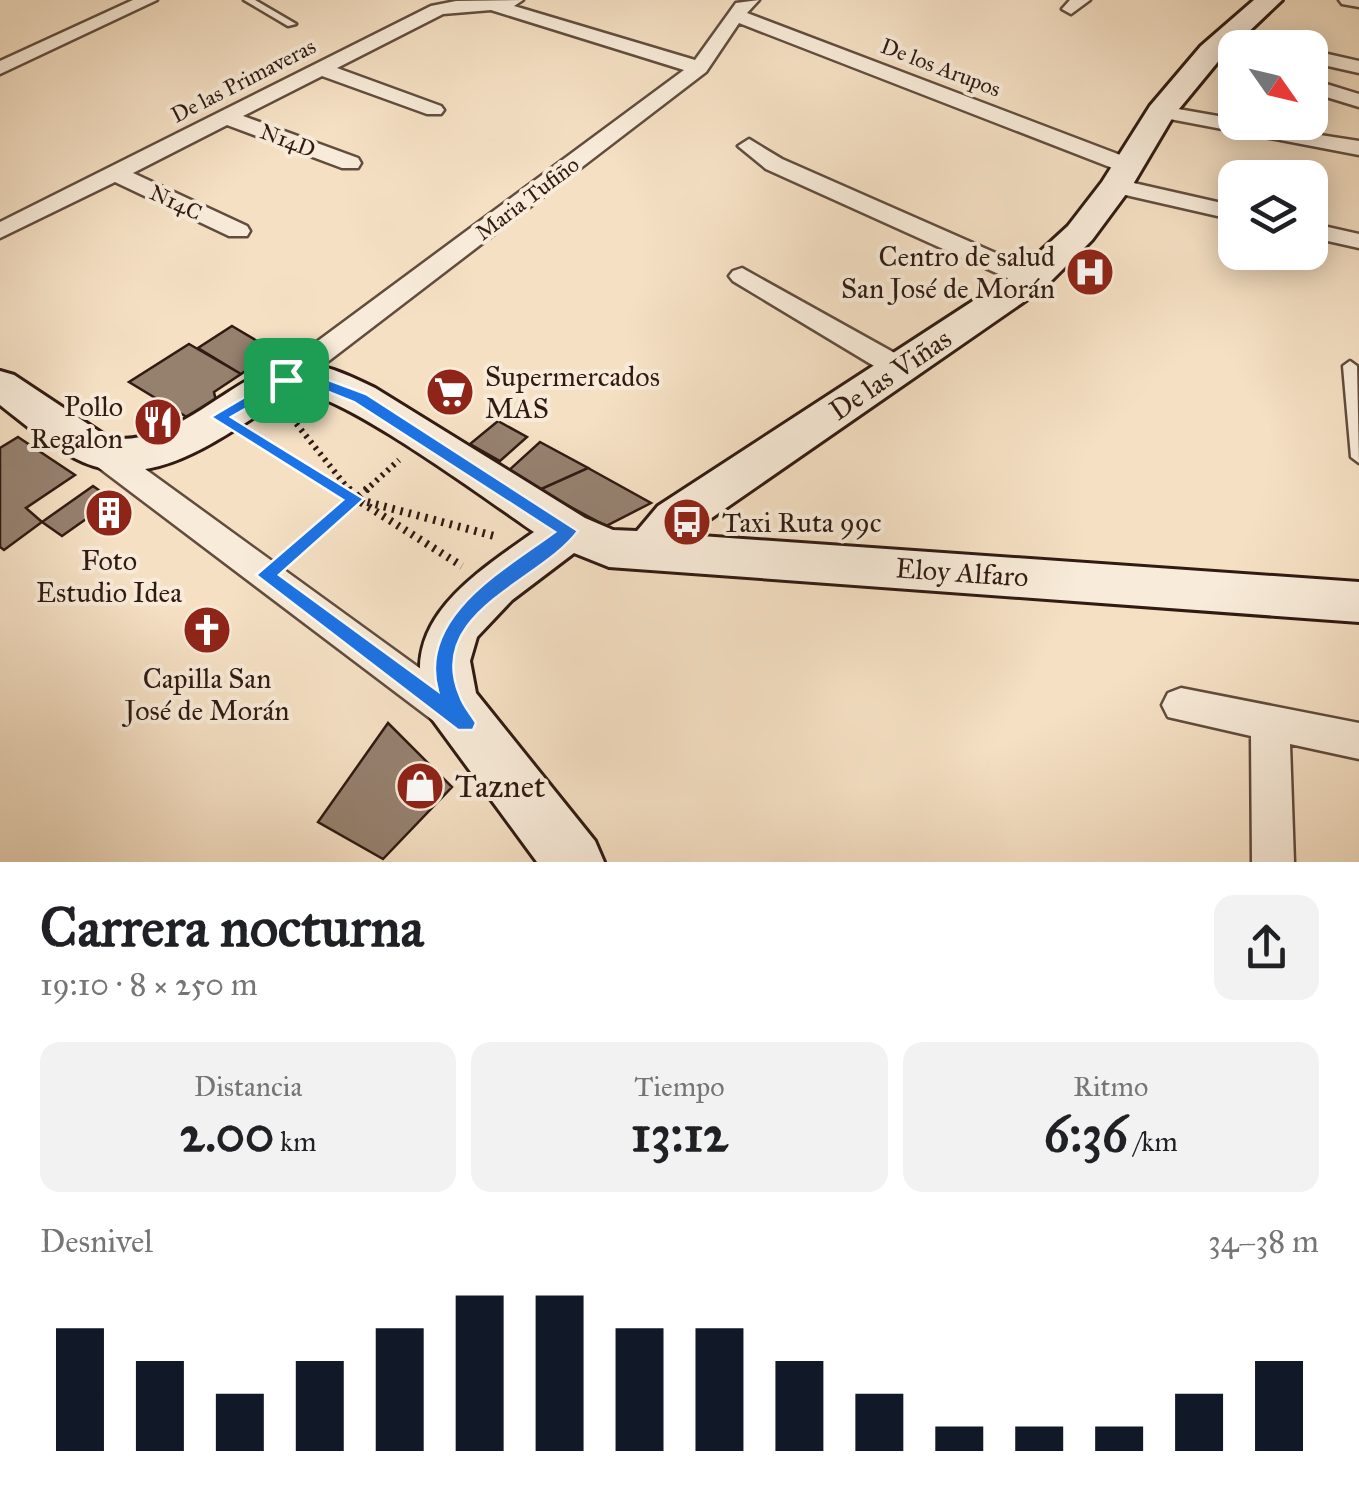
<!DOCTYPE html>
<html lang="es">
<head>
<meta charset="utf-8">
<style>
	body { margin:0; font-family:"IM FELL Great Primer",serif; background:#f2f2f2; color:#202124; height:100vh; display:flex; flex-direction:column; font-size:38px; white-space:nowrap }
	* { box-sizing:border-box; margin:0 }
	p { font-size:32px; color:#757577 }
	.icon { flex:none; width:55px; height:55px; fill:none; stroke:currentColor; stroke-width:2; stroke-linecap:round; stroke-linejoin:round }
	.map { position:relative; height:862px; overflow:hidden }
	.sheet { display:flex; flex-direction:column; background:#fff; flex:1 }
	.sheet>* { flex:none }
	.needle { width:65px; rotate:124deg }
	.fabs { position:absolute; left:1218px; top:30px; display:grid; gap:20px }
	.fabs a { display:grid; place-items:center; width:110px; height:110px; border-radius:20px; background:#fff; box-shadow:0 5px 25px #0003; font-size:50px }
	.pin { position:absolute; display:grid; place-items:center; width:85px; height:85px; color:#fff; margin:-42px; border-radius:20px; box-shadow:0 5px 15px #0006 }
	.round { display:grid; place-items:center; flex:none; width:105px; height:105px; border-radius:20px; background:#f2f2f2 }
	.head { display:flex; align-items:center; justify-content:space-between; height:170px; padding:0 40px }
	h1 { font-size:55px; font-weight:700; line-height:75px }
	.stats { display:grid; grid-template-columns:repeat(3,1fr); gap:15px; height:170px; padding:10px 40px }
	.stats div { display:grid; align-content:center; border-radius:20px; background:#f2f2f2; text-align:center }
	.stats b { font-size:50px; font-weight:700 }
	.stats small { font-size:28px; font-weight:400 }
	.stats p { font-size:28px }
	.chart { height:280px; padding:20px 40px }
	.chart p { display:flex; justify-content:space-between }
	.chart svg { width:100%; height:180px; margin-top:10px; stroke:#111827; stroke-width:6 }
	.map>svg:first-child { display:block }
	.building { fill:#96816f; stroke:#301a12; stroke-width:2.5 }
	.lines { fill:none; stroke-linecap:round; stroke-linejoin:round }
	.lane-casing { stroke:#614c3e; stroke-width:5 }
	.street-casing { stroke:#614c3e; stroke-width:5 }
	.secondary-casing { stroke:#301a12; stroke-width:6 }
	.path-far1 { stroke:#301a12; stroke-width:6; stroke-dasharray:2.5 5; stroke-linecap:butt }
	.path { stroke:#301a12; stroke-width:8; stroke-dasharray:2.5 6; stroke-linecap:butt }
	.lane { fill:#f8ebd9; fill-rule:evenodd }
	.street { fill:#f8ebd9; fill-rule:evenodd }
	.secondary { fill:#f8ebd9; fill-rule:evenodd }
	.route { fill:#1a73e8; stroke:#fff; stroke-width:2.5; fill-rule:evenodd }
	.labels { text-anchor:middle; stroke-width:8; stroke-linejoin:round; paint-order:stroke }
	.far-street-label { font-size:22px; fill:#301a12; stroke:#f8ebd9 }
	.poi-label { font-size:28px; fill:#301a12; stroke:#f8ebd9; text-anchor:end }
	.street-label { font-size:28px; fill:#301a12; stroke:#f8ebd9 }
	.near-poi-label { font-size:32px; fill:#301a12; stroke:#f8ebd9; text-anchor:start }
</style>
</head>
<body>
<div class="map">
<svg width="1359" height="862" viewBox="0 0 1359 862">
	<rect width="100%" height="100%" fill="#f5e0c4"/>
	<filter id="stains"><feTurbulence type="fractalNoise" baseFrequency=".002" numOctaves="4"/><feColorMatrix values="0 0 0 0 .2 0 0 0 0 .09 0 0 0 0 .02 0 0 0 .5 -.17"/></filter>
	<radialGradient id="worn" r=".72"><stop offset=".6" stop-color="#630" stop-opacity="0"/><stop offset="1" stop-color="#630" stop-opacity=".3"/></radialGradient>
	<path class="building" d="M232,326L274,351L241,374L198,348Z
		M189,344L241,374L214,392L216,401L190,419L129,382Z
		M158,409L179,421L158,435L137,424Z
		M498,421L527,437L500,461L470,444Z
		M18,437L75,475L26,508L42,522L4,550L0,547V448Z
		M540,442L588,468L539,490L507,472Z
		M588,468L651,503L606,526L539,490Z
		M93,486L113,500L62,536L42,522Z
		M113,500L128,510L104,527L89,516Z
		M388,723L452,787L383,859L318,822Z"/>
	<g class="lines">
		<g class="lane-casing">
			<path id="lane" d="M244,0H255L296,24L288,26Z
				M1350,361L1357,366L1359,463L1351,457L1343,366Z"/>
		</g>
		<g class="street-casing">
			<path id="street" d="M133,0H157L0,74V61Z
				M523,0L514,6L695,60L736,3L759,0L747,13L1136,161L1139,166L1128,173L1120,171L739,23L706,72L296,386H276L272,379L276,372L684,70L491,10L443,14L337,68L441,106L444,110L441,114H427L322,76L243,116L358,158L361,163L358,168H342L227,125L133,173L247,226L250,231L247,236H229L115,182L0,238V222L431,6L456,1Z
				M1070,0H1090L1071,14L1062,9Z
				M1339,0H1359V7L1342,4Z
				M1227,31L1281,44L1283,48H1247L1220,41L1218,37Z
				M1310,50L1359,61V73L1310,62Z
				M1310,79L1359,94V107L1310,92Z
				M1161,106L1235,119V122L1359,141V155L1154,116L1150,112L1154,108Z
				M749,139L782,159L1041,273L1045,279L1041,285H1023L766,169L738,146Z
				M1116,179L1235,206V220L1108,191L1104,186Z
				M1310,223L1359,234V248L1310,237Z
				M742,268L909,361L913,368L909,375H889L733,281L729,276L733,271Z
				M101,442L112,445L469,704L475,716L469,728L456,733L443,728L90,461L86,453L90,445Z
				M1181,688L1359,723V759L1290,744L1294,862H1252L1251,736L1168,717L1162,705L1168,693Z"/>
		</g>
		<g class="secondary-casing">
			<path id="secondary" d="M1254,0H1282L1221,58L1174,115L1132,186L1092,240L1045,287L687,535L1359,582V622L609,567L574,553L512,600L477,637L470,661L476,693L595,841L604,862H537L432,719C389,627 469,578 534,532C491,503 336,388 295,392C232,427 160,495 83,462C53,449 26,425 0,405V371L14,375L109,438C188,449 241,356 309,364C332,367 354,378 375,388L585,518L613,530L637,531L658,506L1019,271L1068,226L1102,182L1150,106L1201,46Z"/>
		</g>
		<path class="path-far1" d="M287,412L350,491
			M249,436L342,491
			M365,491L399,460"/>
		<path class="path" d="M338,488L356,499L368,488
			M348,488L356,499L498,537
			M289,555L356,499L462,566"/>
		<use href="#lane" class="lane"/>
		<use href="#street" class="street"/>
		<use href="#secondary" class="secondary"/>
	</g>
	<path class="route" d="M307,372L366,394L578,531C542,581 424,612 460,696C463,706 471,714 476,723L473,730H458L256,575L343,500L211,417L280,376ZM306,383L354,402L555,532C505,569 417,616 438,691L279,575L364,499L231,417L289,384Z"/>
	<defs>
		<g id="hospital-disc" transform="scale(2.5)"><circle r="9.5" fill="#8f2418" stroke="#f8ebd9"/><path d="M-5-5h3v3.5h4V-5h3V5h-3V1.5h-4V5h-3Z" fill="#fff"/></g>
		<g id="supermarket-disc" transform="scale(2.5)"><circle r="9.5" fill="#8f2418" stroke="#f8ebd9"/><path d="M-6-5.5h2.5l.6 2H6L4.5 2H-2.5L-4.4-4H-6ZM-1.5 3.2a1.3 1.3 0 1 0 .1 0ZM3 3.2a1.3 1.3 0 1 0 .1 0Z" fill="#fff"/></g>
		<g id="restaurant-disc" transform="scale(2.5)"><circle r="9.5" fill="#8f2418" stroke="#f8ebd9"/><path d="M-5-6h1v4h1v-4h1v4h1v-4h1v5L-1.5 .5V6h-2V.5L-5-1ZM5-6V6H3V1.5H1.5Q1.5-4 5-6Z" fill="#fff"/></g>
		<g id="building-disc" transform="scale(2.5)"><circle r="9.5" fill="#8f2418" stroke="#f8ebd9"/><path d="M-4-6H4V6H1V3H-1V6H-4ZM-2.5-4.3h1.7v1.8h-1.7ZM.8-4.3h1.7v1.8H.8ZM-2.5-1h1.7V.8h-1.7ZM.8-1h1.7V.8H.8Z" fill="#fff"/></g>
		<g id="bus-disc" transform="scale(2.5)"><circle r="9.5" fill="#8f2418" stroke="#f8ebd9"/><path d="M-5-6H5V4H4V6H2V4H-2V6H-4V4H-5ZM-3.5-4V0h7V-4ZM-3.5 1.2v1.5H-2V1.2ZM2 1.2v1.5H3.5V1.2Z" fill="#fff"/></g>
		<g id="church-disc" transform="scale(2.5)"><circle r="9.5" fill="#8f2418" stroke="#f8ebd9"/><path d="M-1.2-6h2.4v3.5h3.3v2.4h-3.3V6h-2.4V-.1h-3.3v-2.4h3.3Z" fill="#fff"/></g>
		<g id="shop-disc" transform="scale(2.5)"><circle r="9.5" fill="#8f2418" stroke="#f8ebd9"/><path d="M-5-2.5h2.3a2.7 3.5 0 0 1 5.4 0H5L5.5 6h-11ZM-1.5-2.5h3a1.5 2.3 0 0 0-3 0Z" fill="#fff"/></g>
	</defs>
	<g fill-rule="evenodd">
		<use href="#hospital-disc" x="1090" y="272"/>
		<use href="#supermarket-disc" x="450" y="392"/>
		<use href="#restaurant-disc" x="158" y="422"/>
		<use href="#building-disc" x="109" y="513"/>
		<use href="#bus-disc" x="687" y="522"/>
		<use href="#church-disc" x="207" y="630"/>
		<use href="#shop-disc" x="420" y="786"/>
	</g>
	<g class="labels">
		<g class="far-street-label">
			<text transform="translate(941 67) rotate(21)" y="8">De los Arupos</text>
			<text transform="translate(243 80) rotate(-27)" y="8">De las Primaveras</text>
			<text transform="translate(288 140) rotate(21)" y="8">N14D</text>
			<text transform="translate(527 198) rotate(-37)" y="8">Maria Tufiño</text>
			<text transform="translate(176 202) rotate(25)" y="8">N14C</text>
		</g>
		<g class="poi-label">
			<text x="1055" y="266">Centro de salud<tspan x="1055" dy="32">San José de Morán</tspan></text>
			<text x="485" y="386" text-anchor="start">Supermercados<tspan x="485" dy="32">MAS</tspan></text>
			<text x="123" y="416">Pollo<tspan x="123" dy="32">Regalon</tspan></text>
			<text x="722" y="532" text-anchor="start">Taxi Ruta 99c</text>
			<text x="109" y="570" text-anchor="middle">Foto<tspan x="109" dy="32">Estudio Idea</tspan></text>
			<text x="207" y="688" text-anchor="middle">Capilla San<tspan x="207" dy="32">José de Morán</tspan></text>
		</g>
		<g class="street-label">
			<text transform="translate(890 374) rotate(-34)" y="10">De las Viñas</text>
			<text transform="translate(962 572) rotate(4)" y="10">Eloy Alfaro</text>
		</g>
		<g class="near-poi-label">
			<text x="455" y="797">Taznet</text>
		</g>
	</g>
	<rect width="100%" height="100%" filter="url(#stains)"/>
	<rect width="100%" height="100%" fill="url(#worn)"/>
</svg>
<div class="fabs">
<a><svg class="needle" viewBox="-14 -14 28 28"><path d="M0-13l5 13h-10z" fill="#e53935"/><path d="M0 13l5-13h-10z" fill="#757577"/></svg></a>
<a><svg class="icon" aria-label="layers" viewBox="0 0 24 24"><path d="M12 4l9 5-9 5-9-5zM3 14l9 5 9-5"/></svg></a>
</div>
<div class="pin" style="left:286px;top:380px;background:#1e9e55"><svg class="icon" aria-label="arrive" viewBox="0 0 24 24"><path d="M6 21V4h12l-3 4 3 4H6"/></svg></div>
</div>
<section class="sheet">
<div class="head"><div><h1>Carrera nocturna</h1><p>19:10 · 8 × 250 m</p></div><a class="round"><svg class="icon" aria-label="share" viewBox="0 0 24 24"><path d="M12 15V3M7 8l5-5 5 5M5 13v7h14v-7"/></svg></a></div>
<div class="stats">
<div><p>Distancia</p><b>2.00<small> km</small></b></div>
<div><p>Tiempo</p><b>13:12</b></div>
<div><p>Ritmo</p><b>6:36<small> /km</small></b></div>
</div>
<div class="chart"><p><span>Desnivel</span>34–38 m</p>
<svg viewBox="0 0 160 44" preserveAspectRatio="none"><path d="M5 44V14M15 44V22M25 44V30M35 44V22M45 44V14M55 44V6M65 44V6M75 44V14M85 44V14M95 44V22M105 44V30M115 44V38M125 44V38M135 44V38M145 44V30M155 44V22"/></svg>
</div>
</section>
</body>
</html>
